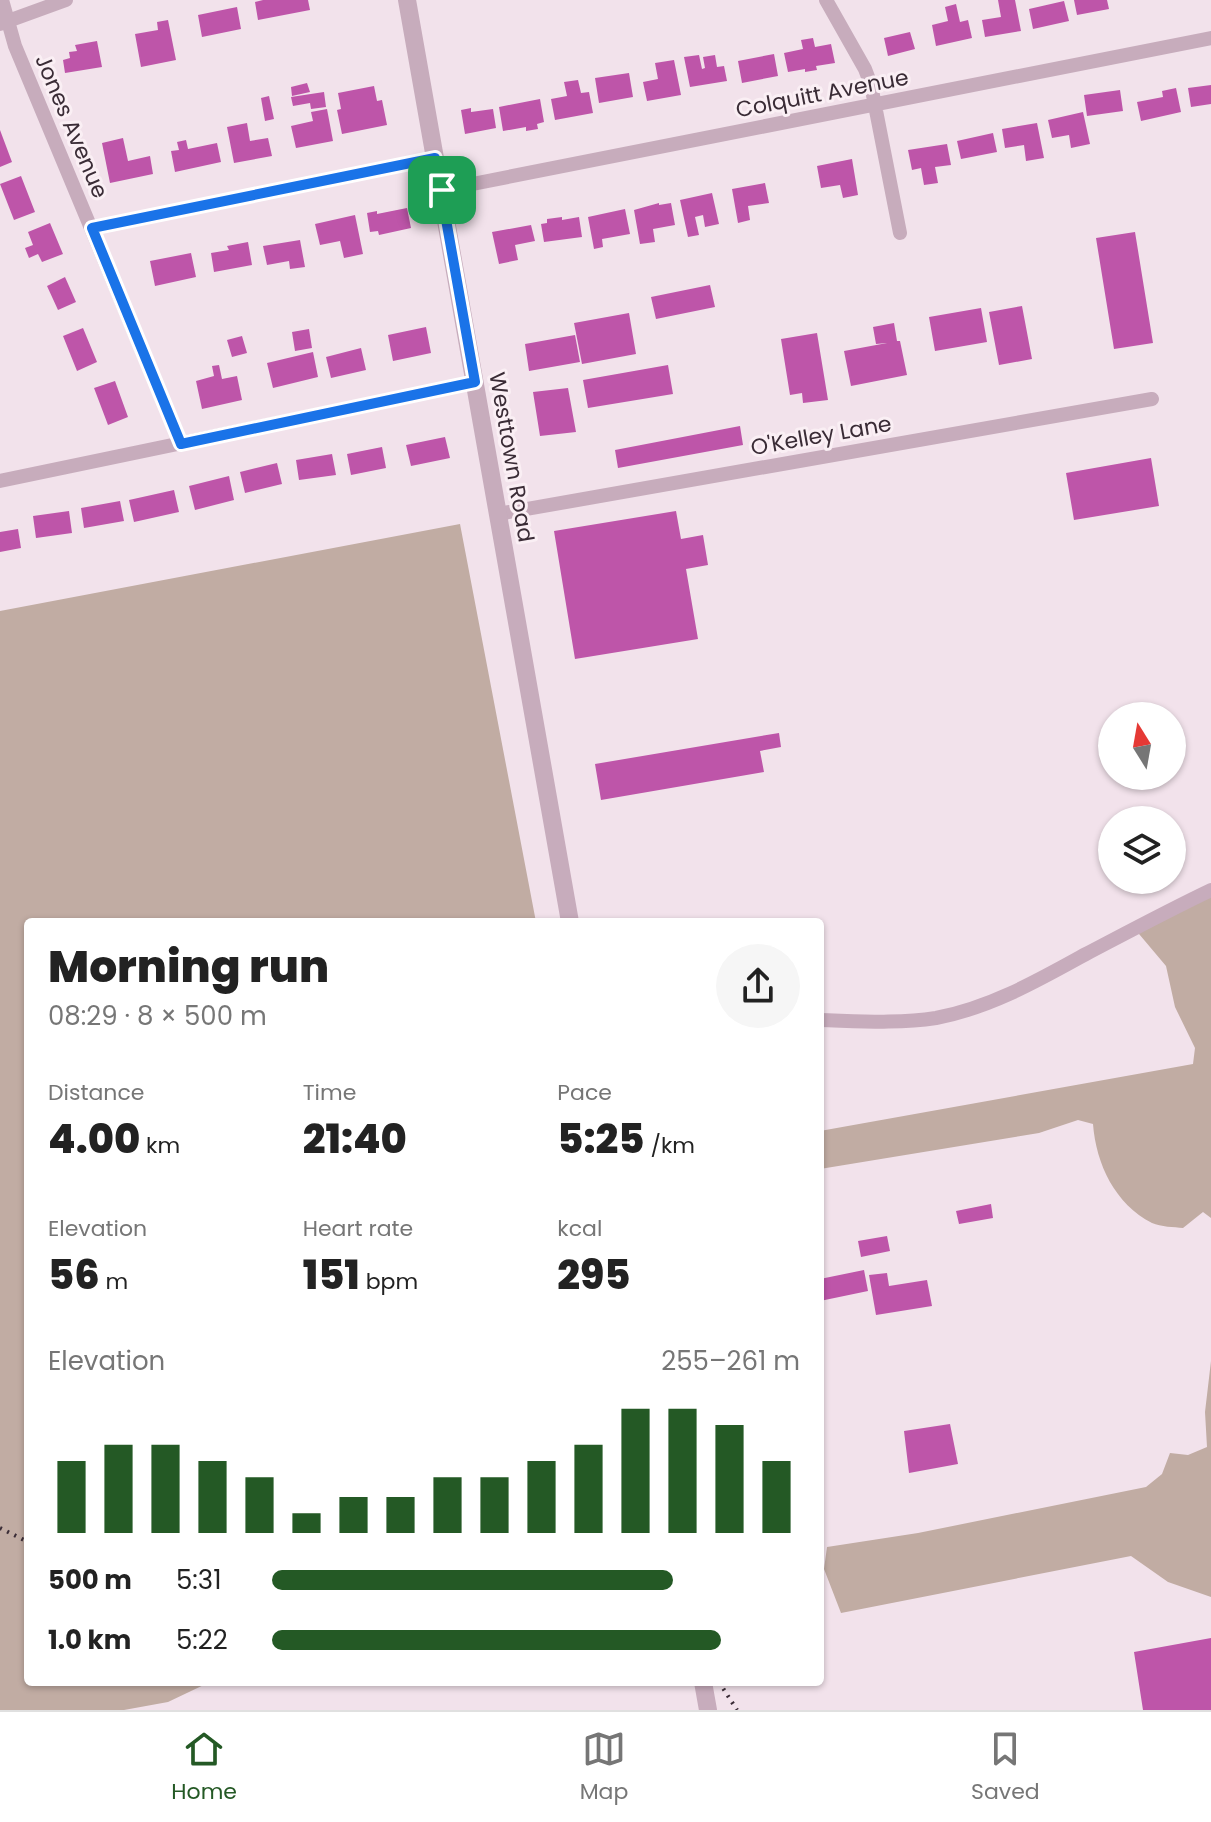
<!DOCTYPE html>
<html lang="en">
<head>
<meta charset="utf-8">
<style>
	body { margin:0; font-family:Poppins,sans-serif; background:#f6f6f6; color:#222; height:100vh; display:flex; flex-direction:column; font-size:30px; white-space:nowrap }
	* { box-sizing:border-box; margin:0 }
	p { font-size:26px; color:#767676 }
	.icon { flex:none; width:44px; height:44px; fill:none; stroke:currentColor; stroke-width:2; stroke-linecap:round; stroke-linejoin:round }
	.map { position:relative; flex:1; overflow:hidden }
	.panel { position:absolute; left:24px; top:918px; width:800px; height:768px; display:flex; flex-direction:column; background:#fff; border-radius:8px; box-shadow:0 2px 6px #0004 }
	.panel>* { flex:none }
	.needle { width:52px; rotate:349deg }
	.controls { position:absolute; left:1098px; top:702px; display:grid; gap:16px }
	.controls a { display:grid; place-items:center; width:88px; height:88px; border-radius:50%; background:#fff; box-shadow:0 2px 6px #0004; font-size:40px }
	.pin { position:absolute; display:grid; place-items:center; width:68px; height:68px; color:#fff; margin:-34px; border-radius:16px; box-shadow:0 4px 12px #0006 }
	.round { display:grid; place-items:center; flex:none; width:84px; height:84px; border-radius:42px; background:#f6f6f6 }
	.headline { display:flex; align-items:center; justify-content:space-between; height:136px; padding:0 24px }
	h1 { font-size:44px; font-weight:800; line-height:60px }
	.stats { display:grid; grid-template-columns:repeat(3,1fr); gap:12px; height:136px; padding:8px 24px }
	.stats div { display:grid; align-content:center }
	.stats b { font-size:40px; font-weight:800 }
	.stats small { font-size:22px; font-weight:400 }
	.stats p { font-size:22px }
	.chart { height:224px; padding:16px 24px }
	.chart p { display:flex; justify-content:space-between }
	.chart svg { width:100%; height:144px; margin-top:8px; stroke:#245925; stroke-width:6 }
	ul { padding:0 24px; list-style:none; font-size:26px }
	li { display:grid; grid-template-columns:128px 96px 1fr; align-items:center; height:60px }
	li i { height:20px; border-radius:10px; background:#245925 }
	.dock { display:flex; justify-content:space-around; align-items:center; height:112px; border-top:2px solid #e0e0e0; background:#fff; font-size:22px; color:#767676 }
	.dock a { display:grid; justify-items:center; gap:4px }
	.dock .active { color:#245925 }
	.map>svg:first-child { display:block }
	.green { fill:#c1aca3 }
	.building { fill:#be55a9 }
	.lines { fill:none; stroke-linecap:round; stroke-linejoin:round }
	.minor { stroke:#c7acbc; stroke-width:14 }
	.tertiary { stroke:#c7acbc; stroke-width:18 }
	.rail { stroke:#3a2c36; stroke-width:4; stroke-dasharray:2 6; stroke-linecap:butt }
	.route-casing { stroke:#fff; stroke-width:16 }
	.route { stroke:#1a73e8; stroke-width:10 }
	.labels { text-anchor:middle; stroke-width:6; stroke-linejoin:round; paint-order:stroke }
	.street-label { font-size:22px; fill:#3a2c36; stroke:#faeff4 }
</style>
</head>
<body>
<div class="map">
<svg width="1211" height="1710" viewBox="0 0 1211 1710">
	<rect width="100%" height="100%" fill="#f2e2eb"/>
	<path class="green" d="M460,524L536,922H28V1682H210L168,1702L124,1710H0V611Z
		M1211,890V1218L1203,1212L1183,1228C1174,1227 1161,1227 1152,1223C1115,1204 1096,1164 1093,1124L1078,1120L1039,1133L820,1169V1131L1193,1064L1195,1048L1175,1007L1166,966L1134,928Z
		M1211,1361V1597L1168,1582L1131,1556L841,1613L824,1569L827,1547L918,1533L1146,1487L1162,1474L1170,1453L1188,1455L1207,1447L1205,1412Z"/>
	<path class="building" d="M263,0H308L310,10L258,20L255,2Z
		M998,0H1015L1021,31L985,37L982,20L1001,17Z
		M1074,0H1107L1109,9L1077,15Z
		M1064,1L1069,21L1033,29L1029,9Z
		M956,4L960,22L968,20L972,38L936,46L932,25L948,21L945,7Z
		M237,7L241,29L202,37L198,15Z
		M168,20L176,60L141,67L135,34L158,30L157,22Z
		M910,32L915,49L888,56L884,38Z
		M813,38L815,47L831,44L835,63L816,66L817,70L805,72V69L788,72L784,53L803,49L801,40Z
		M97,41L102,67L65,73L63,60L70,58L69,52L77,51L75,45Z
		M774,54L778,76L742,83L738,61Z
		M699,55L702,69L705,68L703,57L715,55L717,67L724,66L727,81L690,87L684,57Z
		M674,60L681,95L647,101L643,82L658,79L655,63Z
		M629,73L633,97L599,103L595,78Z
		M578,80L581,93L589,92L593,113L555,120L551,99L567,96L564,82Z
		M307,83L310,92L292,96L291,87Z
		M1211,85V104L1191,107L1188,88Z
		M374,86L377,101L382,100L387,125L342,134L337,110L341,109L338,93Z
		M1176,88L1181,112L1141,121L1137,102L1163,97L1162,91Z
		M1120,90L1123,111L1087,116L1084,95Z
		M324,92L326,107L311,109L310,103L293,106L291,97Z
		M269,96L274,119L265,121L261,98Z
		M540,99L544,122L537,124L538,129L526,131V127L503,131L499,107Z
		M471,108V112L493,109L496,128L465,134L461,110Z
		M327,109L333,141L296,148L291,126L313,121L311,112Z
		M1083,112L1090,144L1071,148L1069,135L1052,138L1048,120Z
		M247,123L250,141L268,138L272,156L234,163L227,127Z
		M1037,123L1044,158L1026,161L1024,145L1005,148L1002,129Z
		M0,130L12,162L0,167Z
		M993,133L997,152L961,159L957,141Z
		M123,138L128,161L150,156L153,174L110,183L102,143Z
		M186,140L188,149L217,143L221,162L175,172L171,151L179,150L177,142Z
		M947,144L951,165L935,167L938,183L924,185L921,168L912,170L908,150Z
		M852,159L858,195L843,198L840,185L821,188L817,166Z
		M21,176L35,212L14,220L0,184Z
		M765,183L769,203L748,206L750,220L738,223L732,189Z
		M712,193L719,224L705,227L703,215L695,217L699,235L688,237L680,200Z
		M659,203V205L671,203L675,225L653,229L655,242L640,244L634,210Z
		M407,208L411,228L379,235L378,231L370,232L367,213L377,211V214Z
		M625,209L630,234L602,239L603,247L594,249L588,217Z
		M355,215L363,254L344,258L340,241L320,245L315,224Z
		M562,217V220L579,217L582,237L544,242L541,224L547,223V219Z
		M50,223L63,254L42,262L38,254L29,258L25,248L33,245L28,232Z
		M531,225L535,241L515,245L518,260L499,264L492,232Z
		M1135,232L1153,343L1114,349L1096,238Z
		M300,240L305,267L290,269L289,261L267,265L263,246Z
		M248,242L252,265L214,272L211,253L229,250L227,246Z
		M191,253L196,277L155,286L150,261Z
		M65,277L76,302L58,310L47,286Z
		M710,285L715,307L656,319L651,297Z
		M1022,306L1032,359L999,365L989,312Z
		M981,308L987,342L935,351L929,317Z
		M629,313L636,354L582,364L574,323Z
		M894,323L897,341H900L907,375L851,386L844,351L887,343L876,344L873,327Z
		M426,327L431,353L393,361L388,335Z
		M83,328L97,362L77,371L63,336Z
		M309,329L312,348L295,351L292,332Z
		M817,333L828,400L803,403L802,393L790,395L781,339Z
		M575,335L580,362L529,371L525,344Z
		M242,336L247,353L232,357L227,340Z
		M361,348L366,370L331,378L326,357Z
		M313,352L318,377L273,388L267,363Z
		M219,365L222,379L237,376L242,400L202,409L196,381L214,376L212,366Z
		M668,365L673,394L588,408L583,380Z
		M115,381L128,417L108,425L94,388Z
		M568,388L576,432L540,436L533,392Z
		M740,426L743,445L618,468L615,450Z
		M445,437L450,458L411,466L406,445Z
		M382,447L386,468L351,475L347,454Z
		M332,454L336,475L299,480L296,460Z
		M1151,458L1159,506L1074,520L1066,473Z
		M277,463L282,484L245,493L240,472Z
		M229,476L234,500L195,510L189,486Z
		M174,490L179,512L134,522L129,500Z
		M120,501L124,521L84,528L81,508Z
		M69,511L72,533L36,538L33,516Z
		M676,511L681,539L703,535L708,565L686,569L698,639L575,659L554,531Z
		M18,529L21,548L0,552V532Z
		M779,733L781,747L760,751L764,772L601,800L595,764Z
		M991,1204L993,1218L959,1224L956,1211Z
		M887,1236L890,1251L861,1257L858,1241Z
		M864,1270L868,1291L820,1301V1279Z
		M887,1273L889,1286L927,1280L932,1306L876,1315L869,1275Z
		M950,1424L958,1464L909,1473L904,1431Z
		M1211,1638V1710H1143L1134,1652Z"/>
	<g class="lines">
		<path class="minor" d="M2,0L15,46L181,444
			M826,0L865,69L871,85L900,233
			M0,24L66,0
			M442,190L1211,38
			M92,228L435,158
			M0,481L475,382
			M498,514L1152,399
			M820,1020C858,1021 898,1024 936,1018C990,1008 1039,980 1086,954C1128,932 1169,910 1211,890"/>
		<path class="tertiary" d="M407,0L570,922
			M703,1682L708,1710"/>
		<path class="rail" d="M0,1528L28,1542
			M719,1682L737,1710"/>
	</g>
	<g class="lines">
		<g class="route-casing">
			<path id="route" d="M435,158L475,382L181,444L92,228Z"/>
		</g>
		<use href="#route" class="route"/>
	</g>
	<g class="labels">
		<g class="street-label">
			<text transform="translate(822 93) rotate(-11)" y="8">Colquitt Avenue</text>
			<text transform="translate(72 126) rotate(67)" y="8">Jones Avenue</text>
			<text transform="translate(821 435) rotate(-10)" y="8">O'Kelley Lane</text>
			<text transform="translate(512 457) rotate(80)" y="8">Westtown Road</text>
		</g>
	</g>
</svg>
<div class="controls">
<a><svg class="needle" viewBox="-14 -14 28 28"><path d="M0-13l5 13h-10z" fill="#e53935"/><path d="M0 13l5-13h-10z" fill="#767676"/></svg></a>
<a><svg class="icon" aria-label="layers" viewBox="0 0 24 24"><path d="M12 4l9 5-9 5-9-5zM3 14l9 5 9-5"/></svg></a>
</div>
<div class="pin" style="left:442px;top:190px;background:#1e9e55"><svg class="icon" aria-label="arrive" viewBox="0 0 24 24"><path d="M6 21V4h12l-3 4 3 4H6"/></svg></div>
<section class="panel">
<div class="headline"><div><h1>Morning run</h1><p>08:29 · 8 × 500 m</p></div><a class="round"><svg class="icon" aria-label="share" viewBox="0 0 24 24"><path d="M12 15V3M7 8l5-5 5 5M5 13v7h14v-7"/></svg></a></div>
<div class="stats">
<div><p>Distance</p><b>4.00<small> km</small></b></div>
<div><p>Time</p><b>21:40</b></div>
<div><p>Pace</p><b>5:25<small> /km</small></b></div>
</div>
<div class="stats">
<div><p>Elevation</p><b>56<small> m</small></b></div>
<div><p>Heart rate</p><b>151<small> bpm</small></b></div>
<div><p>kcal</p><b>295</b></div>
</div>
<div class="chart"><p><span>Elevation</span>255–261 m</p>
<svg viewBox="0 0 160 44" preserveAspectRatio="none"><path d="M5 44V22M15 44V17M25 44V17M35 44V22M45 44V27M55 44V38M65 44V33M75 44V33M85 44V27M95 44V27M105 44V22M115 44V17M125 44V6M135 44V6M145 44V11M155 44V22"/></svg>
</div>
<ul>
<li><b>500 m</b>5:31<i style="width:76%"></i></li>
<li><b>1.0 km</b>5:22<i style="width:85%"></i></li>
</ul>
</section>
</div>
<nav class="dock">
<a class="active"><svg class="icon" aria-label="home" viewBox="0 0 24 24"><path d="M3 11l9-7 9 7M6 9v11h12V9"/></svg>Home</a>
<a><svg class="icon" aria-label="map" viewBox="0 0 24 24"><path d="M3 6l6-2 6 2 6-2v14l-6 2-6-2-6 2zM9 4v14M15 6v14"/></svg>Map</a>
<a><svg class="icon" aria-label="saved" viewBox="0 0 24 24"><path d="M7 4h10v16l-5-4-5 4z"/></svg>Saved</a>
</nav>
</body>
</html>
